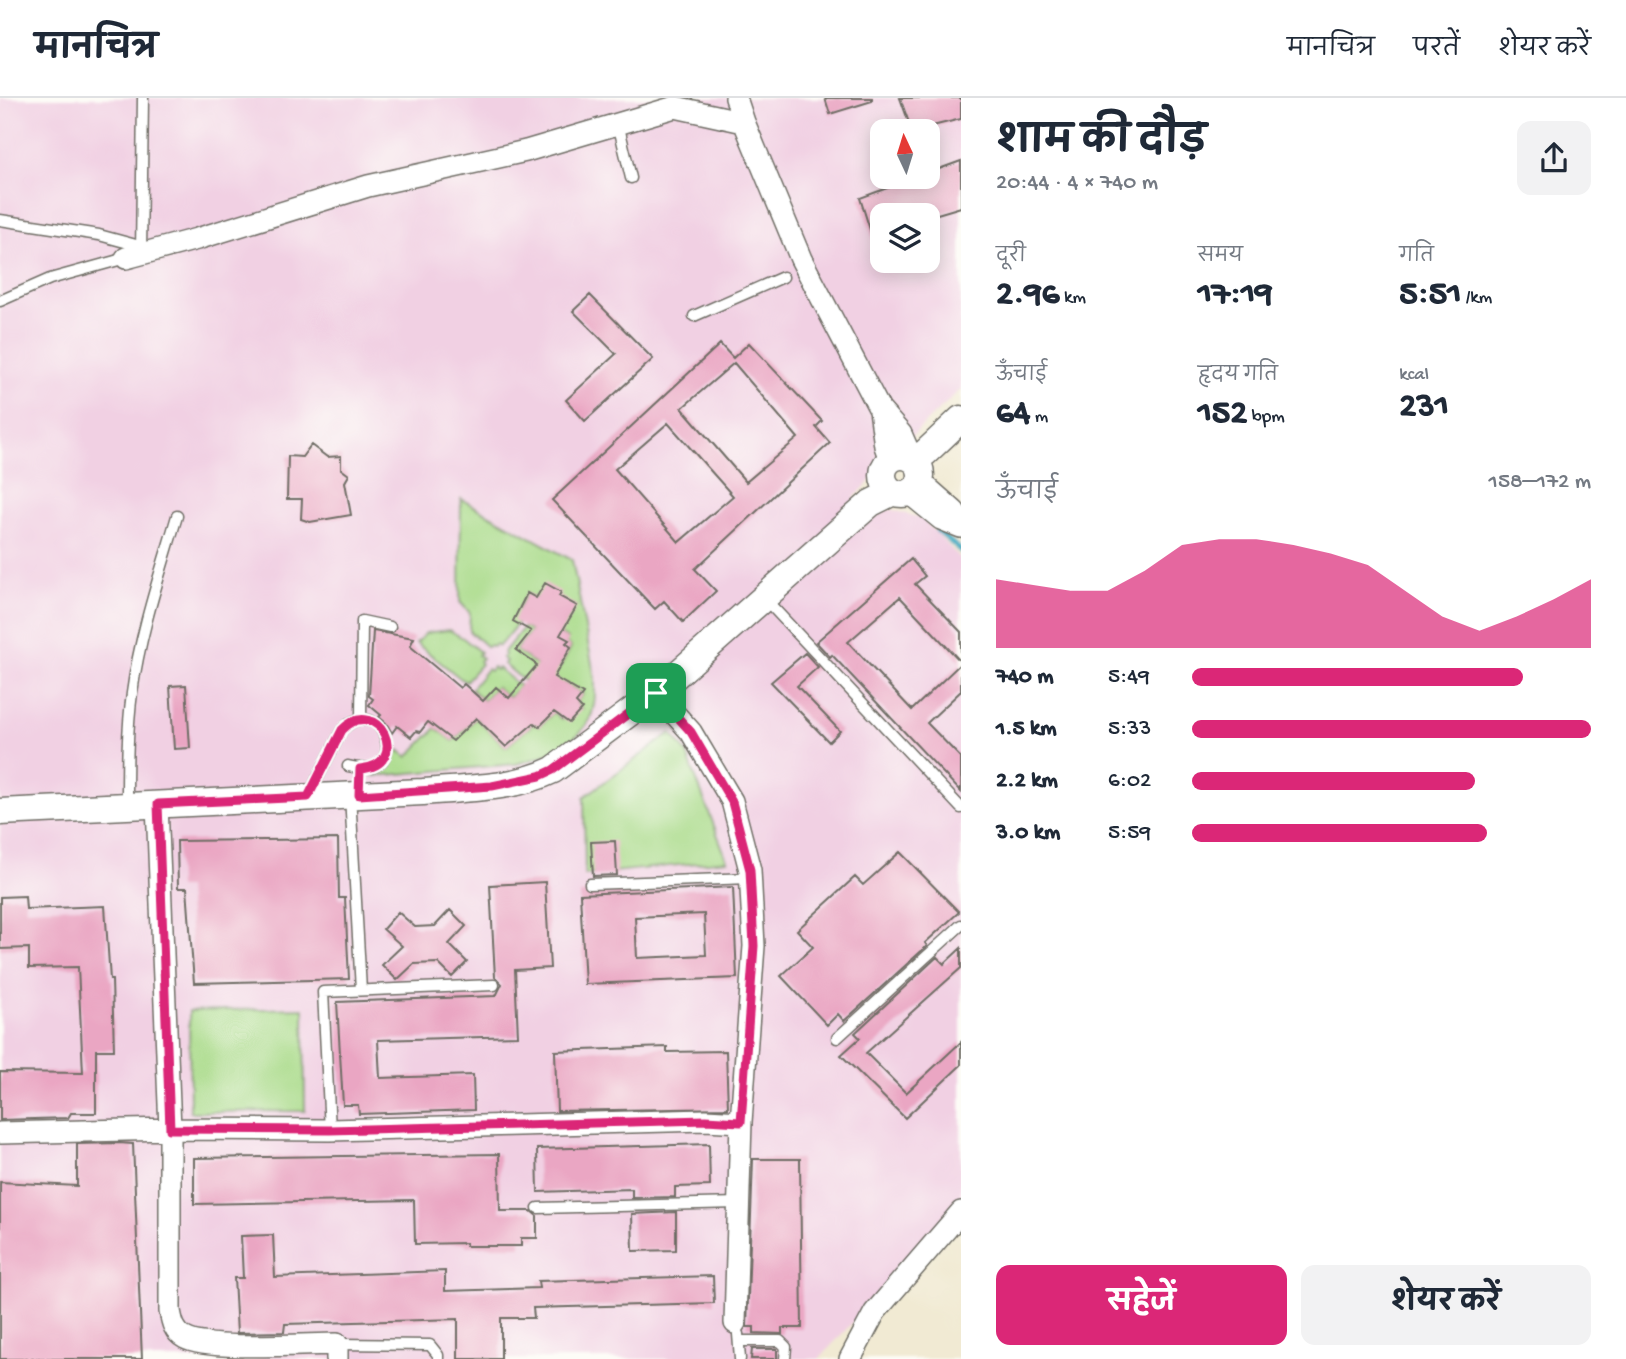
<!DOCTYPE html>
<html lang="hi">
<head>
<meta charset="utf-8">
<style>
	body { margin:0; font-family:"Gochi Hand","Playpen Sans Deva",sans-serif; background:#f2f2f3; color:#1f2937; height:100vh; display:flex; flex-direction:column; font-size:26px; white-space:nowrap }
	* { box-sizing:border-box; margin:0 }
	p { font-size:23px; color:#747a83 }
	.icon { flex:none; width:38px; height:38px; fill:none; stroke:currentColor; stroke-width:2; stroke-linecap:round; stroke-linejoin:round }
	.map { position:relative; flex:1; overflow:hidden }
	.drawer { display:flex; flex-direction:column; background:#fff; width:665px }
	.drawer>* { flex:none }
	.needle { width:46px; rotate:356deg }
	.controls { position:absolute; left:870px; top:21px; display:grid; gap:14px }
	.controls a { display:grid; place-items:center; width:70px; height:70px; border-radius:14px; background:#fff; box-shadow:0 4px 18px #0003; font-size:35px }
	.pin { position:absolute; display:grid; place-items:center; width:60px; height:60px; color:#fff; margin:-30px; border-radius:14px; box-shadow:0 4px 10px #0006 }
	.round { display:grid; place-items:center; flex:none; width:74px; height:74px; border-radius:14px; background:#f2f2f3 }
	.summary { display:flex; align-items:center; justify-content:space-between; height:119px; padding:0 35px }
	h1 { font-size:38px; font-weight:700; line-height:52px }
	.figures { display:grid; grid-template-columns:repeat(3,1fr); gap:10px; height:119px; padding:7px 35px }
	.figures div { display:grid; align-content:center }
	.figures b { font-size:35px; font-weight:700 }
	.figures small { font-size:19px; font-weight:400 }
	.figures p { font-size:19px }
	.chart { height:196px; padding:14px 35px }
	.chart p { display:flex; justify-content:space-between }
	.chart svg { width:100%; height:126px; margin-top:7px; fill:#db2777; opacity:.7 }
	.primary-button { display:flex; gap:14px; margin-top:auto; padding:14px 35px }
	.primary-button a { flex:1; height:80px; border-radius:14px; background:#db2777; color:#fff; font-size:28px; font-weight:700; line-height:80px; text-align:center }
	.primary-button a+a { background:#f2f2f3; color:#1f2937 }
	ul { padding:0 35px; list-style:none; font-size:23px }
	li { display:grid; grid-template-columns:112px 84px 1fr; align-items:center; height:52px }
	li i { height:18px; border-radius:9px; background:#db2777 }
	header { display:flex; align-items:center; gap:42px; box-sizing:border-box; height:98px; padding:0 35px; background:#fff; border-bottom:2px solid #e0e1e3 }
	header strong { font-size:33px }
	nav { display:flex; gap:38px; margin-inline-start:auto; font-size:24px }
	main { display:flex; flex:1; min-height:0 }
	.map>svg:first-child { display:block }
	.built { fill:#f1d0e3; fill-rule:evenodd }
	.green { fill:#a8da88; stroke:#6a825a; stroke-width:2 }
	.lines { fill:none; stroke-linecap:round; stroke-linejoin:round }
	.stream { stroke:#41a9c1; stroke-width:5 }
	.building { fill:#eaa6c3; fill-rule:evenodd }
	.service-casing { stroke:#706e66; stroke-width:13 }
	.minor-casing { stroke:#706e66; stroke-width:24 }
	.tertiary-casing { stroke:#706e66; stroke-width:29 }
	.service { stroke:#fff; stroke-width:10 }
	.minor { stroke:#fff; stroke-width:21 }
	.tertiary { stroke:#fff; stroke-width:26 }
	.route-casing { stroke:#fff; stroke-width:14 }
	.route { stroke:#db2777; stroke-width:9 }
</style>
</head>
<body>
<header>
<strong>मानचित्र</strong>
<nav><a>मानचित्र</a><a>परतें</a><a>शेयर करें</a></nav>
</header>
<main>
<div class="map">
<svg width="961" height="1261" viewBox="0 0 961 1261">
	<rect width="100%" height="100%" fill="#fdfcf7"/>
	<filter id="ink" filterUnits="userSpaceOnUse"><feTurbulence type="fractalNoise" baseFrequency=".0143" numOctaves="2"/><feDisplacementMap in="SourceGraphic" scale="14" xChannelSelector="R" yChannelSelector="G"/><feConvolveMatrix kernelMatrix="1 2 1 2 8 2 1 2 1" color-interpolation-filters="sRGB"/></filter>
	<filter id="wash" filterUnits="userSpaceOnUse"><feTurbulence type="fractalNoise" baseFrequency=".00686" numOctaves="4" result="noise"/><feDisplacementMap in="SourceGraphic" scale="28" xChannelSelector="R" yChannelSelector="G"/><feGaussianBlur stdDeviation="1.57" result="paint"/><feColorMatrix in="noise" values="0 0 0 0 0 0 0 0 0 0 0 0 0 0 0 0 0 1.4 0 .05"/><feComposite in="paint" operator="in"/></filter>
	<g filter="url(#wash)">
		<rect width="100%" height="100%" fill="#f1ead3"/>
		<path class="built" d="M0,0H961V291L923,327L854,400L923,421L961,461V1106L819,1261H0ZM882,33H928V79H882ZM882,117H928V163H882Z"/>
		<path class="green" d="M461,401L572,462L595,581C595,593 596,608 590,620C578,646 542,660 516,666L375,678L399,652L408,659L436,630L453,643L476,620L506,649L534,625L539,629L554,614L561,621L582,611L576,605L583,596L564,585L560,588L534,583L561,568L571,549L566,545L568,541L559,536L576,508L536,500L527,496L519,509L518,525L499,548L496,546L493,549L490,547L487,549L469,533L470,515L460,504Z
			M524,529L531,533L516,552L538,568L524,583L504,566L506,563L502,560L505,557L503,555Z
			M449,532L463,540L480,554L478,557L482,560L479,563L481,566L465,584L416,545L426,535Z
			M493,569L496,572L498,570L520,588L509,600L496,589L483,603L471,591L487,571L490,573Z
			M671,635L686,654L727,762L585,777L584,699Z
			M304,910L305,1013L190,1014L189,913Z"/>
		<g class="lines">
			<path class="stream" d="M937,432L961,453"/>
		</g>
		<g id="blocks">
			<path class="building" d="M825,0H872V3L830,16Z
				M900,0H961V21L912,33Z
				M961,63V109L934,117H882V160H879L860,100L917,79H928V75Z
				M590,197L653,261L585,323L566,302L616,256L573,213Z
				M749,245L822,323L816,329L830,345L695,471L716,493L683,524L664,503L655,511L552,402L720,246L733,260ZM734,265L798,340L746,384L682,310ZM668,325L733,398L679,444L615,371Z
				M311,347L327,359L341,358V371L349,377L345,384L351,417L310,424L301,421L302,401H287L288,358L302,359Z
				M911,461L925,478L915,486L961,534V564L900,499L848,544L912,612L961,565V593L927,625L961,660V694L832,557L830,559L816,544Z
				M545,485L561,494L559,498L577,508L560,537L569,542L566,545L571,549L554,579L583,596L576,605L582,611L569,625L554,614L539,629L534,625L506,649L476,620L453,643L428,624L420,634L416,633L411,639L397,628L392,635L386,625L379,619L381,617L369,607L373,601L369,598L373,533L414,540L410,548L460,590L464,586L483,603L496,589L509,600L537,567L516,552L531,533L513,523L527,495L536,500Z
				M805,555L818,569L797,588L840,633L829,644L771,584Z
				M186,587L190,650L174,651L170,588Z
				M338,741L339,800H345L349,881L194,885L187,790H178L177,743Z
				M615,743L617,777L593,778L591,744Z
				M900,754L959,814L925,845L927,848L844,923L838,916L827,927L781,878L813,849L797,832L855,779L863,787Z
				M545,784L550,870L515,872L518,938L378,942L380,980L473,977L474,1012L359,1016L358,1007H343L337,904L496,898L502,886L495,879L490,787Z
				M733,789L737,880L585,886L580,796ZM704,816L706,857L637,860L635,819Z
				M25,798L26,811L105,808L110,882H112L114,952H96V1015H71L68,1020L0,1022V974L83,975L78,869L29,870V850L0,851V799Z
				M450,812L466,828L449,846L467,864L452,879L438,865L414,866L397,882L382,867L402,848L383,831L398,814L415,829L435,828Z
				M961,850V870L866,955L906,995L961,944V967L905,1020L841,957L860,940L855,935L937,859L944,866Z
				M667,949V954L726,953L728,1010L557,1013L555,953Z
				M119,1045L133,1046L142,1261H0V1084L77,1088V1046Z
				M709,1046L710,1088L675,1089V1099L632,1100V1091L538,1094L537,1051Z
				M499,1056L500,1113H531L537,1118V1140H521V1148H466V1145L415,1146L414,1102L194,1106V1060Z
				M753,1061H800L802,1230H782V1236L754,1235V1229H747Z
				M676,1114V1152L633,1153L632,1116Z
				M273,1137L275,1179L445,1173V1193L539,1190L538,1183L713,1178L714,1205L533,1210L534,1220H501V1261H458V1221L285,1226L284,1234L237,1235L234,1180H243L241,1138Z
				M752,1251H777V1261H751Z"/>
		</g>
	</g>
	<g filter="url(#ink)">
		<use href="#blocks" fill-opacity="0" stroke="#706e66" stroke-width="2"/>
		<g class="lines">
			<g class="service-casing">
				<path id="service" d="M618,25L631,80
					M0,122L99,137L136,147L141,155
					M141,156L143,0
					M0,203L50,181L126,160
					M694,218L783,179
					M765,501L961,710
					M361,621L362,523L390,529
					M309,697L342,632C383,590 415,685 348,668
					M350,697L361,892
					M127,707C127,670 127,632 132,595C140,535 160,476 177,418
					M590,786L750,780
					M837,940L961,827
					M330,1032L323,894L494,887
					M538,1110L739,1105
					M738,1236L740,1261
					M740,1243H780L786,1249L785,1261
					M337,1246L430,1247L438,1257V1261"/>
			</g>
			<g class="minor-casing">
				<path id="minor" d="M736,0L744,24L801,161L880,312L901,336L912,361
					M126,160L197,141L368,88L526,53L675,9L744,24
					M880,312L885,348L890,362
					M920,383L954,413L961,424
					M909,395L941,421L961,429
					M157,706L170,1031V1213C172,1224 174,1234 185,1240C208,1253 306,1246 337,1246V1261
					M0,1035L170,1031L330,1032L706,1022L741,1024L754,848L750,772L732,703L691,634L656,595
					M735,1225L741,1024
					M850,1261L875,1214L961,1114"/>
			</g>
			<g class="tertiary-casing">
				<path id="tertiary" d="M883 377a19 19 0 1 1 38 0a19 19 0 1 1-38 0Z
					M912,361L925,355L961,321
					M0,714L423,694C466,690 514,691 553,672L656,595L871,405L893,394"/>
			</g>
			<use href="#service" class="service"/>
			<use href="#minor" class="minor"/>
			<use href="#tertiary" class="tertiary"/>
		</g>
	</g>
	<g class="lines" filter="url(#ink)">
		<g class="route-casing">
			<path id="route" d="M656,595L691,634L732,704L750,772L754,848L741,1024L706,1022L330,1032L170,1031L158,706L308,699L342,632C378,595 413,668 360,671L359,697L492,688L540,678L553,672Z"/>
		</g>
		<use href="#route" class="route"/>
	</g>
</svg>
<div class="controls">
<a><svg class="needle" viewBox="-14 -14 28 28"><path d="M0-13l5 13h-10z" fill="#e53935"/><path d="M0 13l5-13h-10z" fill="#747a83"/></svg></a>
<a><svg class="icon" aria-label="layers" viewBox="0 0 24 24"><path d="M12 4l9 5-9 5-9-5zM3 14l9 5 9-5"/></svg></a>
</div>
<div class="pin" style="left:656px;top:595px;background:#1e9e55"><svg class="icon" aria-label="arrive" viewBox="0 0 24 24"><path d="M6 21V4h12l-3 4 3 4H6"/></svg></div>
</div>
<section class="drawer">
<div class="summary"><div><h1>शाम की दौड़</h1><p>20:44 · 4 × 740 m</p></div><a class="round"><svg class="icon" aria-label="share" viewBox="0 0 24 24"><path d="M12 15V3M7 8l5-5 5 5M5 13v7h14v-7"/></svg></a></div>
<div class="figures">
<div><p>दूरी</p><b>2.96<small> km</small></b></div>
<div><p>समय</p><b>17:19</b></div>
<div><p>गति</p><b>5:51<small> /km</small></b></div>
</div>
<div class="figures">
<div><p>ऊँचाई</p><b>64<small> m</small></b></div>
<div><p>हृदय गति</p><b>152<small> bpm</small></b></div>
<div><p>kcal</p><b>231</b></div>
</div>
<div class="chart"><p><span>ऊँचाई</span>158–172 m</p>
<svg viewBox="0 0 160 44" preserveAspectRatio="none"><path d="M0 44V20L10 22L20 24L30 24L40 17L50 8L60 6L70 6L80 8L90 11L100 15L110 24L120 33L130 38L140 33L150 27L160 20V44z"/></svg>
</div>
<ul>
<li><b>740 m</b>5:49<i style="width:83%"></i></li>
<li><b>1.5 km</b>5:33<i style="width:100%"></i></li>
<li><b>2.2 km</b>6:02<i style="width:71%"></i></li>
<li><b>3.0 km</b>5:59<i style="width:74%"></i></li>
</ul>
<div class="primary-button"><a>सहेजें</a><a>शेयर करें</a></div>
</section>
</main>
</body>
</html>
